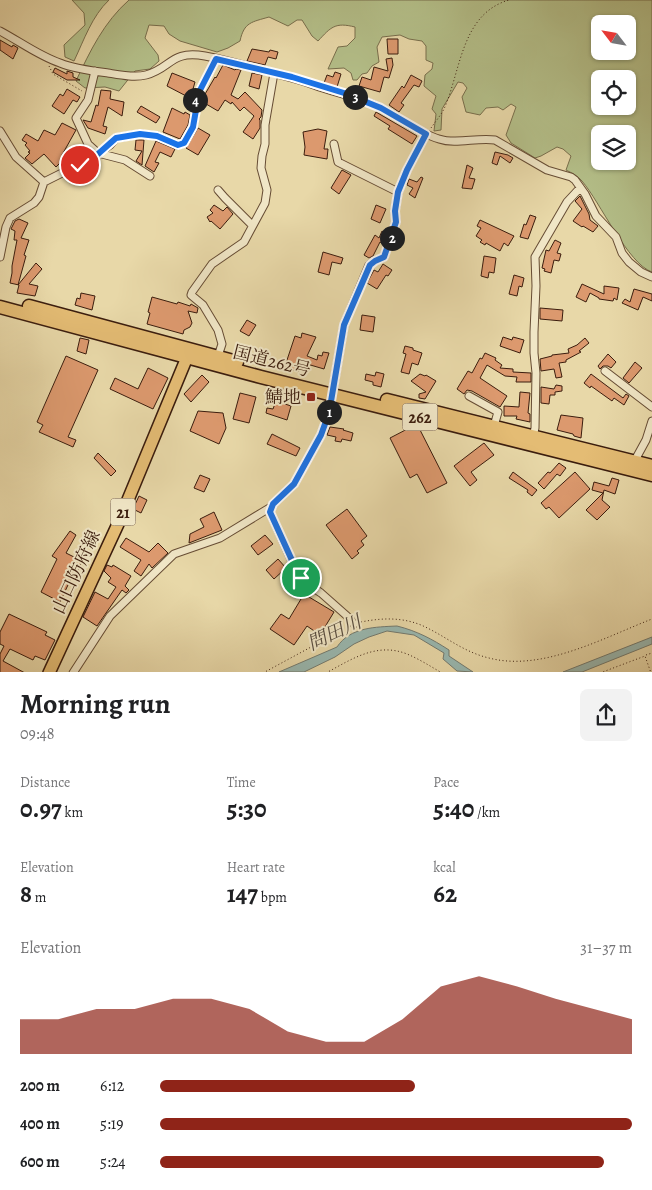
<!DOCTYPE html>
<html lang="en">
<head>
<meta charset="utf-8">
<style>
	body { margin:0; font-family:Alegreya,"Noto Serif JP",serif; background:#f2f2f2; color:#202124; height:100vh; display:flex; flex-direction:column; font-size:19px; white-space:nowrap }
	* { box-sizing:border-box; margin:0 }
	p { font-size:16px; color:#757577 }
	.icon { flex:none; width:28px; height:28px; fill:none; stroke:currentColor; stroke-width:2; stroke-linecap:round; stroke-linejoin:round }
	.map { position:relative; height:672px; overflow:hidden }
	.side { display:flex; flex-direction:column; background:#fff; flex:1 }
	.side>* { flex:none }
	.needle { width:32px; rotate:301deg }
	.fabs { position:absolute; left:591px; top:15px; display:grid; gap:10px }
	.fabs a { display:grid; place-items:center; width:45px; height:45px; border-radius:8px; background:#fff; box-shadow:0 1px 4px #0004; font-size:25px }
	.pin { position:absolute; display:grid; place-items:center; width:42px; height:42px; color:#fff; margin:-21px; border:2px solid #fff; border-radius:50%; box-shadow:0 1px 5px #0007 }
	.km { position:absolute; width:25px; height:25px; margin:-12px; border-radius:50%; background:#222; color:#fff; font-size:14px; line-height:25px; text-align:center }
	.round { display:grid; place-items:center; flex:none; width:52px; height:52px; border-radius:8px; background:#f2f2f2 }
	.headline { display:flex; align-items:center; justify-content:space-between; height:85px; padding:0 20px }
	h1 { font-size:28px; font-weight:600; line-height:38px }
	.metrics { display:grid; grid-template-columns:repeat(3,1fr); gap:8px; height:85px; padding:5px 20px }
	.metrics div { display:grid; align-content:center }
	.metrics b { font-size:25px; font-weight:600 }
	.metrics small { font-size:14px; font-weight:400 }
	.metrics p { font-size:14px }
	.chart { height:140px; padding:10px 20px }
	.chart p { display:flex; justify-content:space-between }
	.chart svg { width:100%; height:90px; margin-top:5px; fill:#8f2418; opacity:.7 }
	ul { padding:0 20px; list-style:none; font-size:16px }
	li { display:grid; grid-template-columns:80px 60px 1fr; align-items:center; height:38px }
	li i { height:12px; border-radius:6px; background:#8f2418 }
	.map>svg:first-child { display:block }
	.green { fill:#b4bf89; stroke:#786e4c; fill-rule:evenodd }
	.water { fill:#99b8b0; stroke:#737a6f }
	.building { fill:#dc996e; stroke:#3b1d0e }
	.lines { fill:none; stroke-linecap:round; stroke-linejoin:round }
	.street-casing { stroke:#664c34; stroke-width:9 }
	.primary-casing { stroke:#3b1d0e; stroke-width:14 }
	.highway-casing { stroke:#3b1d0e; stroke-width:15 }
	.path { stroke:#3b1d0e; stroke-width:1; stroke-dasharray:1 2.5; stroke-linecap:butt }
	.street { stroke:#f0e6c6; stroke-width:7 }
	.primary { stroke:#e4bc74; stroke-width:11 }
	.highway { stroke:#e4bc74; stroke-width:12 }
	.route-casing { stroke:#fff; stroke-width:10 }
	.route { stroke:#1a73e8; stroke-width:6 }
	.poi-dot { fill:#8f2418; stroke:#f0e6c6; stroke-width:2 }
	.labels { text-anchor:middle; stroke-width:4; stroke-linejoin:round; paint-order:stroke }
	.shield { fill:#f0e6c6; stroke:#715945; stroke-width:1 }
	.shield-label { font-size:16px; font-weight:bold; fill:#3b1d0e }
	.street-label { font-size:18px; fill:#3b1d0e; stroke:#f0e6c6 }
	.poi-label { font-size:18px; fill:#3b1d0e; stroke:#f0e6c6; text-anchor:end }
	.water-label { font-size:19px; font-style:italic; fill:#574c3f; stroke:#f0e6c6 }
</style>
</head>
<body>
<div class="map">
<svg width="652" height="673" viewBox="0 0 652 673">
	<rect width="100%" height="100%" fill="#e8d8a8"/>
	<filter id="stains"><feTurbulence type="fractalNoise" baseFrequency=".004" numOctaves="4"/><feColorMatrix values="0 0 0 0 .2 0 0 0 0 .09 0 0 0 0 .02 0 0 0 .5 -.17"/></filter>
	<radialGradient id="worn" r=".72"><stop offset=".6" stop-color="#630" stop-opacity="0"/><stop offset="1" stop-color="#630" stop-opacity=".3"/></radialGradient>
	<path class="green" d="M72,0H109C92,16 84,40 74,61L65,57L64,45L85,25L84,13Z
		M129,0H652V272C628,264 600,202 582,181C578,176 572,173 566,170L571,156L563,149L557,147L541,156L535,158L511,143L506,135L516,107L511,104L503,110L498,107L486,108L480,115L466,112L462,97L467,88L463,83L458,82L442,109L441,130L434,131L436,114L432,109L436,96L424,86L425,75L432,69L433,63L426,60V46L422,41L409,39L400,35L382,37L377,47L379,62L372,66L367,73L362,74L357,80H353L351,73L344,68L328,69L338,47L347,46L355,38V27C335,22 331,27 318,41L312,36L302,20H297L288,26L269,17C252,22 244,22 240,41L228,48L217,52L180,41L169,34L164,26L149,25L145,38L158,55L159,61L150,69L135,71L119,91L105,87L85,88L76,81C90,51 104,22 129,0ZM600,24H628V51H600ZM600,79H628V106H600ZM600,134H628V161H600Z"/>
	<path class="water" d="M397,626C417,631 432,639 449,650V656L473,672L457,671L443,659L444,653L414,635L387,631L369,637L354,644L335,657L304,672H279L337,647C350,627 376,627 397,626Z
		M652,637V644L582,672H563Z"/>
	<path class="building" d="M387,39H398V54H388Z
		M0,40L12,47L13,45L18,48L13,59L0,50Z
		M252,49L269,52L270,50L278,52L276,59L268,57L265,65L247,61Z
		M392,58L393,65L389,78L384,77L380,92L359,86L362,77L371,80L374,67L388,71L386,59Z
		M223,65L235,70L236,69L241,70L231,95L238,99L245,92L262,110L261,117L259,119L260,120V128L253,139L243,132L254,116L244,107L240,111L232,102L231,104L225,100L218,111L201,101L215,77L216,78Z
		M55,68L67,74V71L73,73V77L80,80H67L53,72Z
		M335,72L341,74L337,87L324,83L327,75L333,77Z
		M172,73L195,82L193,89H194L190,98L167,86Z
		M252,73L262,75L259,89L249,86Z
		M411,75L422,81L419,87L414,85L401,103L404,105L399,112L389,105L402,86L404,88Z
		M67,89L80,97L77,102L73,100L64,114L52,106L60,94L63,96Z
		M101,90L111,91L110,99L124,102L122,116L108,107L103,126L107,127L105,134L88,128L83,120L91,122L96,105L98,106Z
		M141,106L160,117L156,123L137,112Z
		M172,108L184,114L185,112L190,115L188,125L180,139L163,132Z
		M376,112L417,136L412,144L388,129L390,126L374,116Z
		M62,123L76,130L62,155L65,158L56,167L44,154L32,164L25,158L30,153L28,152L30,151L25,145L27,143L22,140L26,134L38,141L44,130L55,135Z
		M198,128L210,135L198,155L186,148Z
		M318,129L327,131L324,149H328L327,159L304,155L305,147L303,132Z
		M136,140H144L142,165L136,161L142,151L135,150Z
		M156,141L175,149L171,157L160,152L155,162L159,163L154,172L145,166Z
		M495,152L508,155L513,158L510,163L500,156L497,165L492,163Z
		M467,165L473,168L469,178L475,179L472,189L462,188Z
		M342,170L351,175L339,194L331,188Z
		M421,177L423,178L415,198L409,194L413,188L407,185L409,179L417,182Z
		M580,196L589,214L590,220L598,226L593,232L583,226L582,227L573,221L582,209L575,201Z
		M214,205L223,211L227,207L233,214L220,229L211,221L210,222L207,217L213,213L210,210Z
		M376,205L386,209L380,223L371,219Z
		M530,215L536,217L528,239L520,237L524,224L526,225Z
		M19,219L28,223L21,238L29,240L24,255L26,256L18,285L36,263L42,269L29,284L38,286L35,296L17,293L19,285L10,283L12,273V266L17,240H14L15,231L11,229L15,221Z
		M480,220L514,236L508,246L504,243L500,251L486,243L485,245L480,242L482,240L476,236L481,228L477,226Z
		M382,231L386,234L383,244L380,242L373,256L369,258L364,255L375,235L379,238Z
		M555,240L561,243L557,253L561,254L559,261L554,260L551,273L544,271L545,269L542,268L546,250L549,251Z
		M323,252L343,258L341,264L332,262L329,275L318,272Z
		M484,256L496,258L494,273L489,272L488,278L481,276Z
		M383,264L392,270L388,276L386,275L377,289L367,283L374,270L378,272Z
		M514,275L524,278L522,287L519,286L517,296L509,294Z
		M582,284L604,294V286L619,288L617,300L614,298L613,301L599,299V298L590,293L586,302L576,297Z
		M634,289L652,294V301L643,297L638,310L622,303L625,299L630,302Z
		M81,293L95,296L92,310L75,305L77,298L80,299Z
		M152,297L177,304L178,302L190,306L191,304L198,308L197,313L188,311L192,323L190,327L184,330L183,334L147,324L150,313L148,312Z
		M540,308L563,310L562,321L540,319Z
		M362,315L375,317L373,332L360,330Z
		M247,320L256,325L249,336L240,331Z
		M302,333L316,337L307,356L317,360L318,355L322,356L323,352L329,353L324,369L307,364L306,372L284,369L295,336L301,338Z
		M503,337L512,340L513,337L524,340L520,353L500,346Z
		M80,338L89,340L86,354L77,351Z
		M585,338L589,343L579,351L581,352L566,360V362L559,363L562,377L556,378L554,369L541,371L540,359L552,356V355L569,353L568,349L577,345Z
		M405,346L413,348V350L422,353L418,365L412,363L409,374L401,372L406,354L403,353Z
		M485,353L496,358L495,360L502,365L500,368L513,369V372L531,373V382H516L517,377L505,376L487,365L480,378L507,396L500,407L472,391L467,390L464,394L457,389L468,371L472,373L480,358L482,359Z
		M608,354L616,362L611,368L608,366H603L600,369L598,366Z
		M66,356L98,370L68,437L76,440L73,447L39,432L43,425L37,422Z
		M635,362L642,368L629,383L623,378Z
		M148,368L168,378L153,409L110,389L115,378L138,389Z
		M376,372L384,374L381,387L373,385V382L365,380L366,374L375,376Z
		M420,374L425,376L426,375L436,381L425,399L419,398V394L426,392L411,381Z
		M591,374L623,398L626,394L629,396L624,405L614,398L612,401L591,386L590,388L584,383Z
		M202,375L209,382L191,402L184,394Z
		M556,385L562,386V391L555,392V395H550L549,404L541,403V387L554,389Z
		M520,392L530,393L528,413L530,414V422L516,419L517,416H504V406L519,407Z
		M240,393L256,397L249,423L233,419Z
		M276,401L291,406L287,420L266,413L267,408L273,409Z
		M198,411L223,413L226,428L219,444L190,431Z
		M561,415L583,418L581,438L574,436L573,434L557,430Z
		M417,424L447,483L427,493L417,474L410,478L390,438Z
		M330,427L344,429L343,430L353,433L351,441L342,439L341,442L335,441L336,437L327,435Z
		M272,434L300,448L296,456L267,444Z
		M484,443L494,455L471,472L477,480L470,486L454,466Z
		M98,453L116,471L111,476L94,458Z
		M559,463L566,468L560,476L557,474L544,489L538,483L548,472L550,473Z
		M513,472L537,490L532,496L527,492L528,490L509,478Z
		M575,472L590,489L559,518L549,507L546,509L541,503Z
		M200,475L210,479L204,492L194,488Z
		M612,478L619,480L615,494L604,490L602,500L610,507L597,520L586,510L603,493L592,490L594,482L609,486Z
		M139,496L147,500L141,513L133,509Z
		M347,509L367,536L361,541L364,545L357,551L359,553L352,559L326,525Z
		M214,512L222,530L189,543L190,534L204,527L200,519Z
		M70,531L76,535L66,553L82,561L78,571L75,570L60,602L41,592L57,559L52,556Z
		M265,535L273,544L258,555L251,546Z
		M126,538L149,552L158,543L168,553L152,568L149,564L141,576L134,571L141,560L120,547Z
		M278,559L286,568L274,579L266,570Z
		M107,565L112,567L113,565L131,576L125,586L129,590L126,593L122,590L97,626L83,617L95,592L108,599L116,587L108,582L111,578L104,571Z
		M304,594L334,612L320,635L307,626L294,645L270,629L281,614L289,619Z
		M9,614L47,632L45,635L55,640L45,660L35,656L33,660L10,649L3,661L25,673H0V654L4,646L0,644V632Z"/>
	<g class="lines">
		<g class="street-casing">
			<path id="street" d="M0,31C19,41 39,56 60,63C75,69 92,71 108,73C120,75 134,78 146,75C172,68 170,50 205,56C226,60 246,66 267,71C283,76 299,79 314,85C333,92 353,96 372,104C395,113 415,132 439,139C456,145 477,137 495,140L547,170L571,177L575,180L585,194L596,216L616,237L622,253L629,262L641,272L652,277
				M95,71L88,100L76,118L88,144L98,153L125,160L150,176
				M0,131L16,157L44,182
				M334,144L338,162L398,192
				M218,190L225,198L252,225
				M0,257L6,227L10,218L34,203L39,197L44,182L88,160L110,145L116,138L140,134L157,136L178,145L184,143L193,127L196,110L195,100L216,59
				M218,356L222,344L218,330L203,305L191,295L192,292L212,264L244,242L265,203L267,190L261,168L262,156L265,144V125L274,73
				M605,371L652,407
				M469,396L498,412L494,426
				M533,437L535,428L536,373L534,353V332L536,286L535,257L567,202L580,188
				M634,462L646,440L652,421
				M354,624L347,616L321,593L309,585L297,573L270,512L273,504L294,484L321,435L329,413L344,325L369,265L375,261L384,257L396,222L395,211L398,192L407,170L426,134
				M73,673L110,616L174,554L220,538L271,507"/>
		</g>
		<g class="primary-casing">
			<path id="primary" d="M49,673L118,524L190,350"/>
		</g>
		<g class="highway-casing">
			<path id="highway" d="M29,306L237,362
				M0,307L261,377L652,475
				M387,400L652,466"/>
		</g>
		<path class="path" d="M49,66L53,74L82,91
			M431,128C435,122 441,115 444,109C461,71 461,14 509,0
			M361,622C381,618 401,617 421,625C444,635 463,652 489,658C542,672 603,638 652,619
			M646,655L652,653
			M263,673L348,627
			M326,673C352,659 377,642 407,654C419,659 430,666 442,673
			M600,673L645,656L651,673"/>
		<use href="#street" class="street"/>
		<use href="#primary" class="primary"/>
		<use href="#highway" class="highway"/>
	</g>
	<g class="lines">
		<g class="route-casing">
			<path id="route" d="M80,165L98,154L116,138L140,134L157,136L178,145L184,143L193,127L196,110L195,100L216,59L292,77L344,93L381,108L426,134L407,170L398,192L395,211L396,222L384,257L375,261L370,265L344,325L329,413L321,435L294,484L273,504L270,512L295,567L301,578"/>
		</g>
		<use href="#route" class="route"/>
	</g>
	<rect class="poi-dot" x="306" y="392" width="10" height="10" rx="2.5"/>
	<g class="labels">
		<g class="shield">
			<rect x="402.5" y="403.5" width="35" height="27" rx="4"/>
			<rect x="110.5" y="498.5" width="25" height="27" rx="4"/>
		</g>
		<g class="shield-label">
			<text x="420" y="423">262</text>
			<text x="123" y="518">21</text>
		</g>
		<g class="street-label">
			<text transform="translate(272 361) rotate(14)" y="6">国道262号</text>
			<text transform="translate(76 572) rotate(-65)" y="6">山口防府線</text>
		</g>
		<g class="poi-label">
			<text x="301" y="403">鯖地</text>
		</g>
		<g class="water-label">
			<text transform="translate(334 632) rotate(-25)" y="7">問田川</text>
		</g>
	</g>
	<rect width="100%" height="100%" filter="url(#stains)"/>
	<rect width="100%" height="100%" fill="url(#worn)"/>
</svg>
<div class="fabs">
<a><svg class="needle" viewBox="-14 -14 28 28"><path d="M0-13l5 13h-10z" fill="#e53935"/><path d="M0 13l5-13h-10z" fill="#757577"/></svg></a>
<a><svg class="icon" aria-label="locate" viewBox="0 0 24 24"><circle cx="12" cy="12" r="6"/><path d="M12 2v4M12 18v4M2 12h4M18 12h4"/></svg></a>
<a><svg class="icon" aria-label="layers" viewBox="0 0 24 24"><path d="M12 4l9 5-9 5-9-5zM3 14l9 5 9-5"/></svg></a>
</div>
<div class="pin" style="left:301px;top:578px;background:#1e9e55"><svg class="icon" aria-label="arrive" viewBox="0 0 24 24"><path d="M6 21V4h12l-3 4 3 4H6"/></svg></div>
<div class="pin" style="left:80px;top:165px;background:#d93025"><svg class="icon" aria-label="check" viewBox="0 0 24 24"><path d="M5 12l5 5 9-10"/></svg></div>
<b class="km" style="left:329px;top:412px">1</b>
<b class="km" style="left:392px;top:238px">2</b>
<b class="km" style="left:355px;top:97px">3</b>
<b class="km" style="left:195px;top:100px">4</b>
</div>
<section class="side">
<div class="headline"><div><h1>Morning run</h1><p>09:48</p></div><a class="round"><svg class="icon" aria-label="share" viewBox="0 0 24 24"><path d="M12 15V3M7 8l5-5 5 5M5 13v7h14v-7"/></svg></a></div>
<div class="metrics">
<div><p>Distance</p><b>0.97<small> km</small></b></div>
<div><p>Time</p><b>5:30</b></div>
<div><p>Pace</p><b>5:40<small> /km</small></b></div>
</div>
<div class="metrics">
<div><p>Elevation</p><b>8<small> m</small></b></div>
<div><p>Heart rate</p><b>147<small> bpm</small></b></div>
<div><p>kcal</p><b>62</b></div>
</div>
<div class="chart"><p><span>Elevation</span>31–37 m</p>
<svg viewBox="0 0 160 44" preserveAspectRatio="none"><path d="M0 44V27L10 27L20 22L30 22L40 17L50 17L60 22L70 33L80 38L90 38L100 27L110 11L120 6L130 11L140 17L150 22L160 27V44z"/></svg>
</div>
<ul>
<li><b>200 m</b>6:12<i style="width:54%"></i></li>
<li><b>400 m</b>5:19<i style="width:100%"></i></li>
<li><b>600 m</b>5:24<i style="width:94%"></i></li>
</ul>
</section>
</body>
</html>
